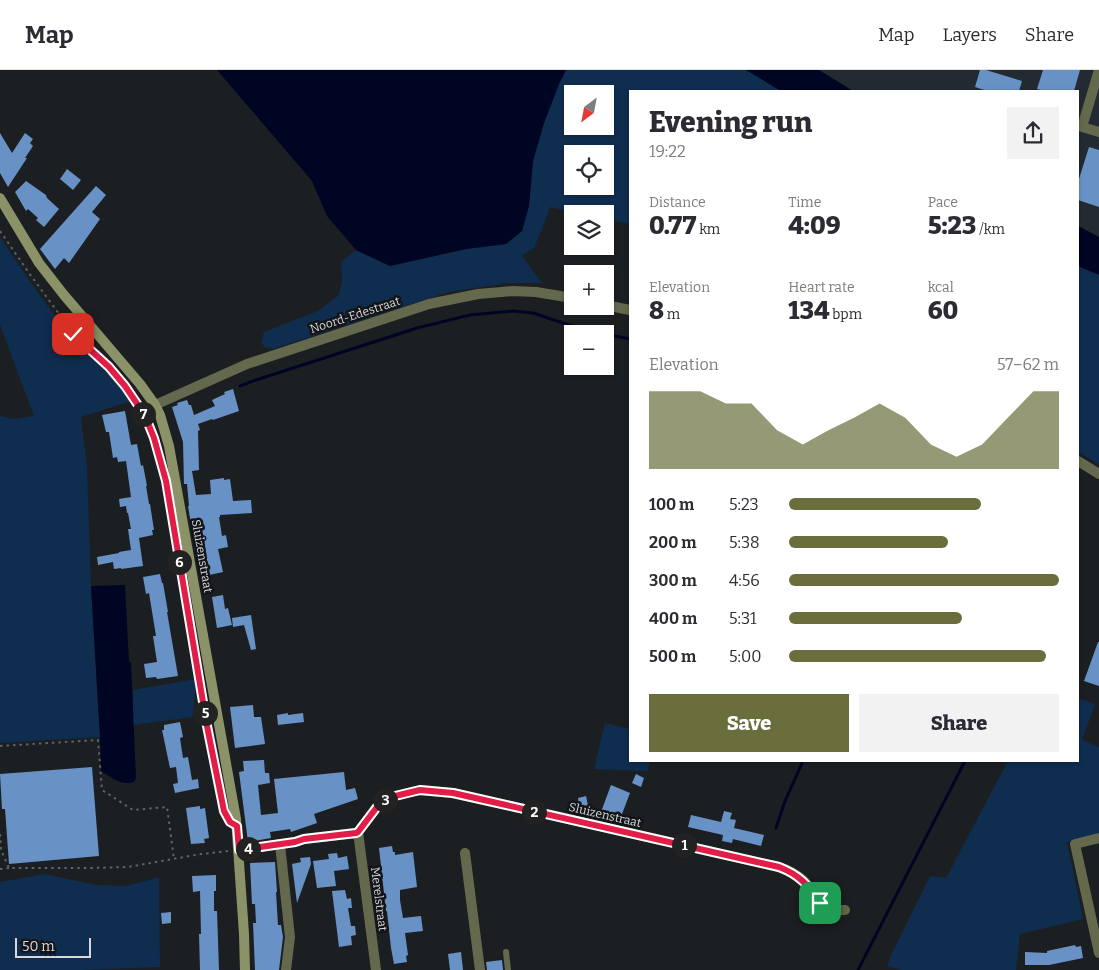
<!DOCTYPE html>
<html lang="en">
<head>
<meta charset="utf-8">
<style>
	body { margin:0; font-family:Bitter,serif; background:#f2f2f3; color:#2b2b33; height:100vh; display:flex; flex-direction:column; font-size:19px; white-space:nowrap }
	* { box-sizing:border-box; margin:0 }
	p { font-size:16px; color:#7c7c81 }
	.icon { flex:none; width:28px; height:28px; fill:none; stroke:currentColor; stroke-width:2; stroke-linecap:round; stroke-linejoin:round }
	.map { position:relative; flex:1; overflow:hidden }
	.side { position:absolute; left:629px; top:20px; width:450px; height:672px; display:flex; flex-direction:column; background:#fff; border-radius:0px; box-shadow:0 1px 4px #0004 }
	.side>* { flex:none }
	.needle { width:32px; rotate:212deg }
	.buttons { position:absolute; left:564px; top:15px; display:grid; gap:10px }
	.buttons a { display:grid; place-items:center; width:50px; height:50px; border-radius:0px; background:#fff; box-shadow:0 1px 4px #0004; font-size:25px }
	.scale { position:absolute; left:15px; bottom:12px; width:76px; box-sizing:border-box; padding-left:5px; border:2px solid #d6d8da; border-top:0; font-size:14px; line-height:18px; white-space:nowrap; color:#d6d8da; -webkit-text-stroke:4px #131519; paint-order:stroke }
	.pin { position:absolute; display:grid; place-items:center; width:42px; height:42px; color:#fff; margin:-21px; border-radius:10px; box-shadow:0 2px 8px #0006 }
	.km { position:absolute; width:25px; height:25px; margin:-12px; border-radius:50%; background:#222; color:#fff; font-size:14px; line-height:25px; text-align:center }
	.round { display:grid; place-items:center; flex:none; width:52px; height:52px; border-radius:0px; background:#f2f2f3 }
	.head { display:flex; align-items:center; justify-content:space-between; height:85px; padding:0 20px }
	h1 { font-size:28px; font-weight:800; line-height:38px }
	.figures { display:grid; grid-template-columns:repeat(3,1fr); gap:8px; height:85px; padding:5px 20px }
	.figures div { display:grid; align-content:center }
	.figures b { font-size:25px; font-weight:800 }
	.figures small { font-size:14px; font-weight:400 }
	.figures p { font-size:14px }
	.chart { height:140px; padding:10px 20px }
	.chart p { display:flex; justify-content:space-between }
	.chart svg { width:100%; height:90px; margin-top:5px; fill:#6a6e3d; opacity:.7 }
	.cta { display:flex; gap:10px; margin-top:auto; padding:10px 20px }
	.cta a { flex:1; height:58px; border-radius:0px; background:#6a6e3d; color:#fff; font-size:20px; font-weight:800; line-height:58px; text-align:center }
	.cta a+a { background:#f2f2f3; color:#2b2b33 }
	ul { padding:0 20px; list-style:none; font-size:16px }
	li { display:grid; grid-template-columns:80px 60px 1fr; align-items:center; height:38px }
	li i { height:12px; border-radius:6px; background:#6a6e3d }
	header { display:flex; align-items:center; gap:30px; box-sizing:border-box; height:70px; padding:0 25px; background:#fff; border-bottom:1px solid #e1e1e2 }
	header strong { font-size:24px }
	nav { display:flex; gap:28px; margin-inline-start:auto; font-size:18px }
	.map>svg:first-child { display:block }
	.built { fill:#232a31 }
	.green { fill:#0f2d4f; fill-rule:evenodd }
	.water { fill:#000524 }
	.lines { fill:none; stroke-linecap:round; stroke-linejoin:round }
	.stream { stroke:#000524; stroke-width:3 }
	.building { fill:#6892c5 }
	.path { stroke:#606365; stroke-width:2; stroke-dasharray:2.5 4; stroke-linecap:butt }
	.lane { stroke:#64684d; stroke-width:6 }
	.street { stroke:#64684d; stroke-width:10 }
	.secondary { stroke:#8c9267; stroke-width:10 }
	.route-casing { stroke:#fff; stroke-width:10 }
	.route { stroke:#e11d48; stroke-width:6 }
	.labels { text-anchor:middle; stroke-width:5; stroke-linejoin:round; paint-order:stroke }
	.street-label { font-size:12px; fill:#d6d8da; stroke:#131519 }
</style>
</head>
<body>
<header>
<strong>Map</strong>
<nav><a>Map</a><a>Layers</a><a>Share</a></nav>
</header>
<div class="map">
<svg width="1099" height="900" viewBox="0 0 1099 900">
	<rect width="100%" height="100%" fill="#1c1f22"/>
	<path class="built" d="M819,0H1099V167L1078,156V21H853Z"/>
	<path class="green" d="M566,0H746L781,21H630V154L605,149V144H581L550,137L544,154L534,178L522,186L542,213H508L449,222L273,279L265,277L261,273L264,262L318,241L338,226L342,213L341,192L356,180L390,196L466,179L506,174L529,136L533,91L544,53L559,14ZM572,24H605V56H572ZM572,84H605V116H572Z
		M0,167C23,201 45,235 72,266C91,288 113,307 131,331L81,347L87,398L91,516L100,667L0,673V346L13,349L34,346L0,255Z
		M1078,196L1099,205V394L1078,382Z
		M196,609L193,647L133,655V620Z
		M1078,628L1095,634L1082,670L1099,677V763L1067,772L1083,849L1020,864L1016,900H902L887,896L892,883L930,806L946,808L1008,691H1078Z
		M605,653L630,659V691H650L647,701L594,699Z
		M45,804L96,815L127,816L159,807L160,897L79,900H0V812Z"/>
	<path class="water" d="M217,0H566L559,14L544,53L533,91L529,136L522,161L506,174L466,179L390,196L356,180L327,146L312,111Z
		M746,0H819L853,21H781Z
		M1078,156L1099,167V205L1078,196Z
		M125,515L129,592H131L136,708L134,712C121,716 112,708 101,701L100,667L91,516Z"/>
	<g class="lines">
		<path class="stream" d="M605,264L630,269
			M240,316L256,310L417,258L470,245L513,241L533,243L575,257L604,264
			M776,758L785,731L803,691
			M858,900L965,691"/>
	</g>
	<path class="building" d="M980,0H986L1022,11L1019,21H987L975,17Z
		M1043,0H1080L1074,21H1043L1037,19Z
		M0,63L12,83L25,63L33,69L30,73L33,76L25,88H27L8,117L0,103Z
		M1089,77L1099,80V137L1078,130V112Z
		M67,99L81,110L73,120L60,109Z
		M26,111L46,125L47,128L59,139L44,157L36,150L38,148L28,139L26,141L15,122Z
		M96,116L106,125L92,142L100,149L69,193L64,188L55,199L40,179Z
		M233,319L239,341L213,350L212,349L198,354L200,360L198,361L199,400L192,401L196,425L211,424L210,410L224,408V410L230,409L233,431L251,430L252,443L220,445V447H219L222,466L226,465L228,477L218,479L223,502L200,507L188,436H189L187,414H184L183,372L172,337L178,335L177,333L187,330L189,335H191L194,345L215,336L212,330L225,324L224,322Z
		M125,341L131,375L137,374L141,396L143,395L147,416H146L149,434H150L154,460H152L153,465L139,468L143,496L121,499V498L114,499L113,492L98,495L97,487L119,483V482L131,480L128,459H131L128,443H127L126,436L120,437L119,429L131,427L126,391L118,392L117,387L113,388L109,362H106L102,345Z
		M160,504L162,513H163L168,542H167L178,606L157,609L156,607L146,608L144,594L157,592L153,566H156L149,523L146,524L143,507Z
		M223,525L225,539L228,538L232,555L217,558L212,527Z
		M251,545L256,579L251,580L244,555L233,557L232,548Z
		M1098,572H1099V616L1084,611Z
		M253,635L254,647H261L265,674L235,678L230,637Z
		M288,643V645L303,643L304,652L278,655L277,645Z
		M180,652L183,667L180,668L183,688L188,687L192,710L198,709L199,718L175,723L173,714L178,713L176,697L170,698L162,660H164V655Z
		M264,690L265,703H269L270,713L258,715L261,745L278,743L274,709L344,702L346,720L355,718L358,729L314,744L317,753L291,762L290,759L270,762L271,768L248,772L239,702L244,701L243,691Z
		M92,697L99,786L9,794L5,739H2L0,704Z
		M636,704L644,708L641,717L632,713Z
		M611,715L630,723L622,744L618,743L616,747L601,742Z
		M586,726L589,740L580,741L578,728Z
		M200,736V739L205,738L209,768L204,769L205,773L191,774L186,738Z
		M724,741L732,743L730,749L736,750L734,758L764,765L761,776L733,769L732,773L722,771L723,765L688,757L691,745L721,752Z
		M392,776L393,782H395V785L413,782L417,817L400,820V830L403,848L421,846L423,861L405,863L408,885L406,886L407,892L394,894L391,878L387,841H386L379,778Z
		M337,783L338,788L347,786L349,799L334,801L336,816L317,818L313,791L329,789L328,784Z
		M310,787L311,794L297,833L292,794L301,792L300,788Z
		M275,792L277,822H276L278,855H281L283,867L279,900H255L253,853H256L255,834H252L250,793Z
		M216,805V821H214V841H217L219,900H200L199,864H201L200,821L193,822L192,806Z
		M345,820L347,829L351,828L352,838H348L351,856H355L356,865L351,866L352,875L339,877L332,821Z
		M171,842V853L162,854L161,843Z
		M1075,875L1076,877L1081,876L1083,888L1049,895H1025V882L1047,883V881Z
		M461,882L463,900H450L448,884Z
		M502,890L503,900H487L486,892Z"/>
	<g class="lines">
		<path class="path" d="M0,161L29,203L73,263L109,297L125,316L148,353L159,383
			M184,523L207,656L218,712
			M0,676L98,670L102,720L133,740L167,737L174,789
			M0,764L1,780L9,798H90L128,797L201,784L229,781
			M0,799L9,798"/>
		<path class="lane" d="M506,882L508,900"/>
		<path class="street" d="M1099,0L1082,57L1099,62
			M605,235L630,240
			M155,335L247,294L429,234L478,224L513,221L536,222L572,228
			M1078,391L1099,404
			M358,762L380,733L391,727L420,720L453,723L779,797C788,800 796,804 803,810C812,818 818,836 829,839C833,841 840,840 845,840
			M358,762L376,900
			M1099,768L1075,774L1099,883
			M280,775L290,867L286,900
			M239,780L295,772L304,769L356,763L358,762
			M465,783L480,900"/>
		<path class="secondary" d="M0,128L39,193L64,225L140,314L155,335L160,345L169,376L236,749L244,864L245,900"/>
	</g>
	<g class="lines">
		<g class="route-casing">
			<path id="route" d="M73,264L109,297L125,316L142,341L148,353L154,368L166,411L207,656L224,741L230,752L237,756L239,780L295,772L304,769L356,763L358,762L380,733L391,727L420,720L453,723L779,797C800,805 808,815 820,833"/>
		</g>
		<use href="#route" class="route"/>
	</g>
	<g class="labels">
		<g class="street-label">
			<text transform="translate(355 245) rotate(-18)" y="4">Noord-Edestraat</text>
			<text transform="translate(202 486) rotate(80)" y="4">Sluizenstraat</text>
			<text transform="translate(605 745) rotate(13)" y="4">Sluizenstraat</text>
			<text transform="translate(379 829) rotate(83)" y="4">Merelstraat</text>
		</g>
	</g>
</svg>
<div class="buttons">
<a><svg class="needle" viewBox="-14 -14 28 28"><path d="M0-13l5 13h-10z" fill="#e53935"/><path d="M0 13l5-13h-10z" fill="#7c7c81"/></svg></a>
<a><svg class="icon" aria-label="locate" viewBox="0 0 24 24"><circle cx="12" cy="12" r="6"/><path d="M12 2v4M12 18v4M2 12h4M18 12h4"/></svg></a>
<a><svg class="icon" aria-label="layers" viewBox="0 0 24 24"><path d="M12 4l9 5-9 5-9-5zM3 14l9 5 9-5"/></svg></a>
<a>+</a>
<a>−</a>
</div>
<div class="scale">50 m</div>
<div class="pin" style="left:820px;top:833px;background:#1e9e55"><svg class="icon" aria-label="arrive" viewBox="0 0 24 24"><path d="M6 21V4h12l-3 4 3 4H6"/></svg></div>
<div class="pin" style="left:73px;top:264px;background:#d93025"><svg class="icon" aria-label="check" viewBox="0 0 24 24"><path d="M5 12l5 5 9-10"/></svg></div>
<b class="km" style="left:684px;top:775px">1</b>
<b class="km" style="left:534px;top:742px">2</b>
<b class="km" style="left:385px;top:730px">3</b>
<b class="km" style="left:248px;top:779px">4</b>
<b class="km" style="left:205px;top:643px">5</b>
<b class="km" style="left:179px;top:492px">6</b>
<b class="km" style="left:143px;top:344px">7</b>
<section class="side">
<div class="head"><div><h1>Evening run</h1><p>19:22</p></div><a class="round"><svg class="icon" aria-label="share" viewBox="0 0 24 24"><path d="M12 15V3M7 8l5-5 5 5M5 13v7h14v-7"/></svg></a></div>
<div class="figures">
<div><p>Distance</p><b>0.77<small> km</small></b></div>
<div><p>Time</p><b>4:09</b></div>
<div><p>Pace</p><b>5:23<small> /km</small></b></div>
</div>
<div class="figures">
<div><p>Elevation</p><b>8<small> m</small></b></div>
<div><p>Heart rate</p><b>134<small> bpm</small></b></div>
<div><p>kcal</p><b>60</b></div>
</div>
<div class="chart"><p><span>Elevation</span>57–62 m</p>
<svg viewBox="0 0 160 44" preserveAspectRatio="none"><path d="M0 44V6L10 6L20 6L30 12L40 12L50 25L60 32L70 25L80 19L90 12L100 19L110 32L120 38L130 32L140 19L150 6L160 6V44z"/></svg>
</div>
<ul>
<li><b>100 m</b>5:23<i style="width:71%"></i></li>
<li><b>200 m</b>5:38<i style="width:59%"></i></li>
<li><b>300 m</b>4:56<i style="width:100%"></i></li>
<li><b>400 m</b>5:31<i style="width:64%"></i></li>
<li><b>500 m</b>5:00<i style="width:95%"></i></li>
</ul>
<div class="cta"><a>Save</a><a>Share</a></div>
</section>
</div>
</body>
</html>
